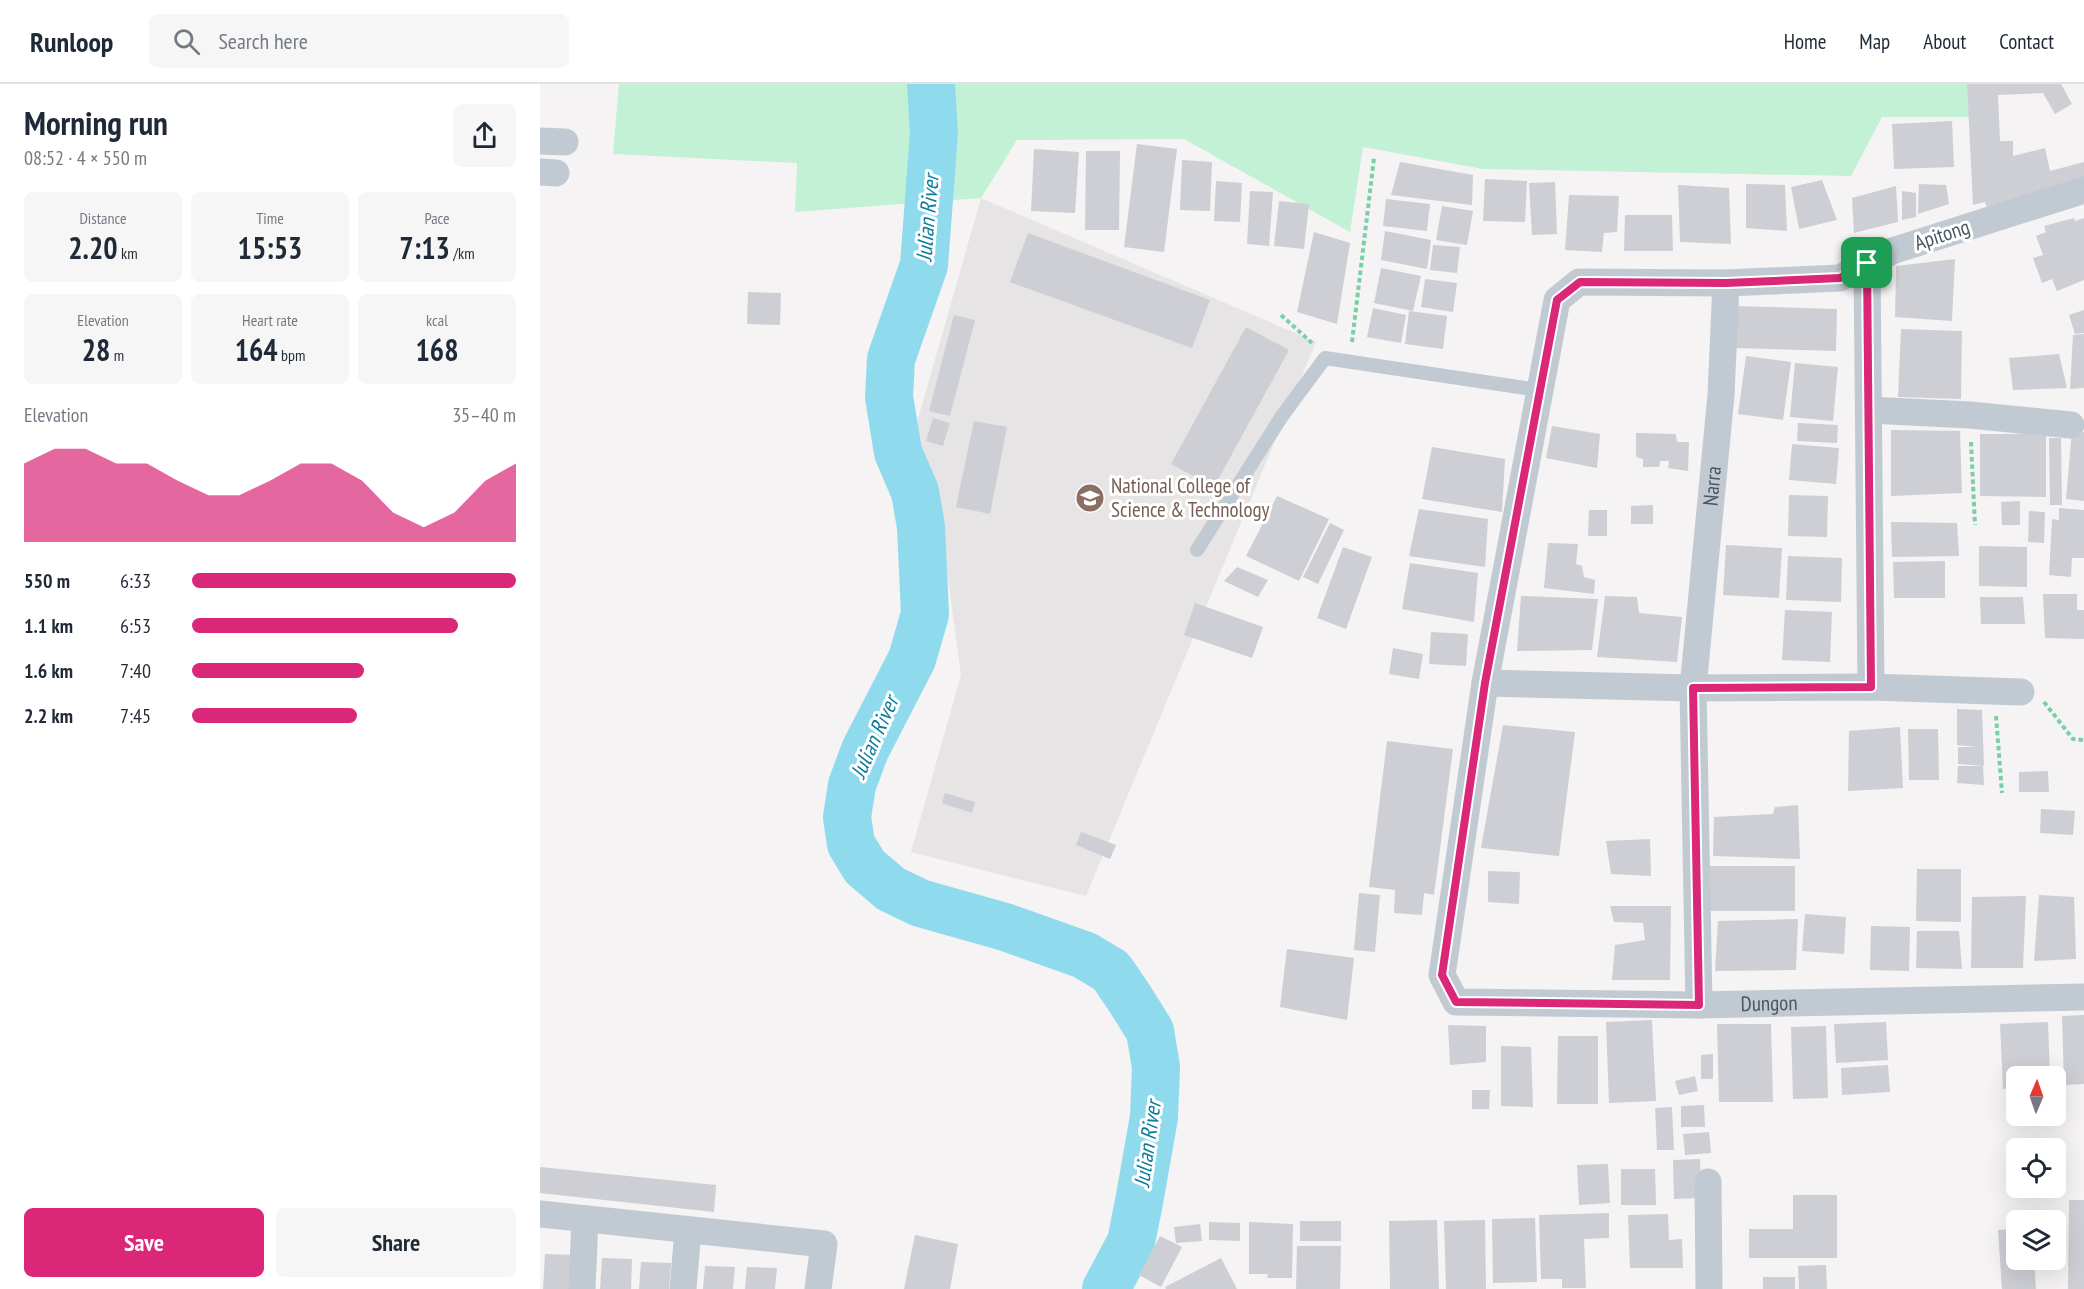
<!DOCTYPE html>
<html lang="en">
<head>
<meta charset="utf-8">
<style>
	body { margin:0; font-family:"PT Sans Narrow",sans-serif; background:#f6f6f7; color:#1f2937; height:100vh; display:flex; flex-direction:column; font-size:22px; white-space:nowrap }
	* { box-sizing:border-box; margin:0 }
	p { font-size:20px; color:#747a83 }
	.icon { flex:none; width:33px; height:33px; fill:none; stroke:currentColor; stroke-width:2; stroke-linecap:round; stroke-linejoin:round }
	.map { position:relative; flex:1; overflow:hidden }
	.sheet { display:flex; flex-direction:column; background:#fff; width:540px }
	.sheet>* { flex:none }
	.needle { width:39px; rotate:2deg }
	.fabs { position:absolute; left:1466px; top:982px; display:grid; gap:12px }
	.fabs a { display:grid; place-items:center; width:60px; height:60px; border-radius:9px; background:#fff; box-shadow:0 6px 24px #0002; font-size:30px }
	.pin { position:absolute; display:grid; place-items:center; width:51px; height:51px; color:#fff; margin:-26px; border-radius:12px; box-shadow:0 3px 9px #0006 }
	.round { display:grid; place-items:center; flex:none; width:63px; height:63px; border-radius:9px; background:#f6f6f7 }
	.overview { display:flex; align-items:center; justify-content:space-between; height:102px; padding:0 24px }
	h1 { font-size:33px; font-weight:700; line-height:45px }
	.stats { display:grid; grid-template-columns:repeat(3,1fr); gap:9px; height:102px; padding:6px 24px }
	.stats div { display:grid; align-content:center; border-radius:9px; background:#f6f6f7; text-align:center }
	.stats b { font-size:30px; font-weight:700 }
	.stats small { font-size:16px; font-weight:400 }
	.stats p { font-size:16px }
	.chart { height:168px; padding:12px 24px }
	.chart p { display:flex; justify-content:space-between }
	.chart svg { width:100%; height:108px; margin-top:6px; fill:#db2777; opacity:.7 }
	.action { display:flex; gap:12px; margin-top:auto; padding:12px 24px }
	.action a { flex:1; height:69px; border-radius:9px; background:#db2777; color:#fff; font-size:24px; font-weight:700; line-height:69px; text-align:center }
	.action a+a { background:#f6f6f7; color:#1f2937 }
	ul { padding:0 24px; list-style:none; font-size:20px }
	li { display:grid; grid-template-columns:96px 72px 1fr; align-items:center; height:45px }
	li i { height:15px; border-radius:8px; background:#db2777 }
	header { display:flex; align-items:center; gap:36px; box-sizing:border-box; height:84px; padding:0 30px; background:#fff; border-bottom:2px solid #e0e1e3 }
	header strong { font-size:28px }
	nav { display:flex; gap:33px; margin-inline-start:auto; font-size:21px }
	.search { width:420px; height:54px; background:#f6f6f7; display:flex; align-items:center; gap:15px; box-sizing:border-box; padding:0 21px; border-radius:9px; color:#747a83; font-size:22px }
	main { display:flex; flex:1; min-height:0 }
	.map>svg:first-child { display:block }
	.education { fill:#e6e4e5 }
	.green { fill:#c3f1d5 }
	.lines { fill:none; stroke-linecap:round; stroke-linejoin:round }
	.river { stroke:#90daee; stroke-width:48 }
	.building { fill:#cdcfd5 }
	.path { stroke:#7ad0a6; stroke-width:4; stroke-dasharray:4.5 3; stroke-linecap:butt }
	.lane { stroke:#c1cad2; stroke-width:14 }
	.street { stroke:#c1cad2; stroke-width:27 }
	.route-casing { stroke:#fff; stroke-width:12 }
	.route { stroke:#db2777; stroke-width:8 }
	.labels { text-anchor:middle; stroke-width:6; stroke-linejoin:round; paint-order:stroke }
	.street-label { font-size:21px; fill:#4a5661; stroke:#fff }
	.education-label { font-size:21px; fill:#785e54; stroke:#fff; text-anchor:start }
	.water-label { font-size:22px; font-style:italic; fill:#0c7c9b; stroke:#fff }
</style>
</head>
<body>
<header>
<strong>Runloop</strong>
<div class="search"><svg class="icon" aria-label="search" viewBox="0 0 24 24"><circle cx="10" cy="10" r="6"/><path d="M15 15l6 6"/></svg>Search here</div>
<nav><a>Home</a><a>Map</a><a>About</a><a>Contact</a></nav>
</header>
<main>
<section class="sheet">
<div class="overview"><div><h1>Morning run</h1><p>08:52 · 4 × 550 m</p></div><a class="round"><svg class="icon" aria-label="share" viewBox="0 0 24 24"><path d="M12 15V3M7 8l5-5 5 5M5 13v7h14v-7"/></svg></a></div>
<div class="stats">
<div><p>Distance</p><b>2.20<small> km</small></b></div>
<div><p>Time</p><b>15:53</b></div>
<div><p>Pace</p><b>7:13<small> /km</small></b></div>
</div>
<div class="stats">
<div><p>Elevation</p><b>28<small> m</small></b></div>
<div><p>Heart rate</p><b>164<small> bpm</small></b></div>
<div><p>kcal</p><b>168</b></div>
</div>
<div class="chart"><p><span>Elevation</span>35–40 m</p>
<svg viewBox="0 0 160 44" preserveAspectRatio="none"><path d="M0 44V12L10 6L20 6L30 12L40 12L50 19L60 25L70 25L80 19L90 12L100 12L110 19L120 32L130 38L140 32L150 19L160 12V44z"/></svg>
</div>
<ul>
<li><b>550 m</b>6:33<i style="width:100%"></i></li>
<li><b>1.1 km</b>6:53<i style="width:82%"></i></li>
<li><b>1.6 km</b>7:40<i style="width:53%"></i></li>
<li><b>2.2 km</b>7:45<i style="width:51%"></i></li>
</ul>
<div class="action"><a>Save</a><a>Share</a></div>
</section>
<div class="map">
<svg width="1544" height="1205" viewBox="0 0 1544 1205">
	<rect width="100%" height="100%" fill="#f5f3f3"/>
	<path class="education" d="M441,114L776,258L546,812L371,768L421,591L406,480L374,349Z"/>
	<path class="green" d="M79,0H1427L1429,33H1342L1311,92L943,85L823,63L810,148L644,55L477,56L441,114L255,128L257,79L73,70Z"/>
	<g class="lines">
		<path class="river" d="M391,0L394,49L384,181L351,275L349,313L358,368L375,408L381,443L385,530L372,575L325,666L312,701L307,733L311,760L325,783L351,805L380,819L465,843L544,871L571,887L590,915L610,947L616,983L614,1033L599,1118L591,1158L566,1205"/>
	</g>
	<path class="building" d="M1427,0H1521L1532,20L1515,30L1503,9L1458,11L1460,57H1473V72L1505,64L1510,87L1544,78V97L1447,124L1445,118L1433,121Z
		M1412,37L1414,83L1354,85L1352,40Z
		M597,60L637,65L624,168L584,163Z
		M494,65L539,68L535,129L491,127Z
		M546,67H580L579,146H545Z
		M642,76L672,78L670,127L640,126Z
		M860,78L933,91L932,121L851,111Z
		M945,95L987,97L985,138L943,137Z
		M1282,96L1297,136L1259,145L1251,103Z
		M676,97L702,99L700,138L674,137Z
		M1015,98L1017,150L992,151L989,99Z
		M1206,100L1245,101L1247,147L1206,144Z
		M1379,100L1406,101L1409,120L1378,130Z
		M1138,101L1189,104L1191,160L1140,158Z
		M1356,102L1358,138L1314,149L1312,114Z
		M710,107L733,108L729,162L707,160Z
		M1362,107L1376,109V133L1362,136Z
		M1029,111L1079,112L1077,148L1064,149L1062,168L1025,166Z
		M846,115L890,120L887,147L843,142Z
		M739,117L769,120L764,165L734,162Z
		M902,122L933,127L927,161L896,156Z
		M1085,131H1132L1133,167H1084Z
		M1534,134L1535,137L1544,134V196L1517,207L1512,195L1502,199L1493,174L1503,171L1496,152L1506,148L1504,142Z
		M845,147L891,156L887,185L841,176Z
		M774,148L810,159L797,240L757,228Z
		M488,149L670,216L652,264L470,198Z
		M893,161L920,163L917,189L890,186Z
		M1415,175L1412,237L1355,233L1356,182Z
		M841,184L881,192L873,227L834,219Z
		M885,195L917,199L913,228L881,223Z
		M208,208L241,209L240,241L207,240Z
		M1193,222L1297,225L1296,267L1193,264Z
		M833,224L866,231L861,259L827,253Z
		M1544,226V249L1535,250L1529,231Z
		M869,227L907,232L903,265L865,260Z
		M414,231L435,236L410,332L389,327Z
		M706,243L749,266L674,403L631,380Z
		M1361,245L1422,247L1421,315L1358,313Z
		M1544,250V304L1530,305L1533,251Z
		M1519,270L1527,304L1473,306L1469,274Z
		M1206,272L1251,278L1243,336L1198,330Z
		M1255,279L1298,283L1293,337L1250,333Z
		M393,334L410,339L403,362L386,357Z
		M434,337L467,343L450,430L416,423Z
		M1258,339L1298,341L1297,359L1257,357Z
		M1012,342L1060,350L1057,384L1006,374Z
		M1351,346L1420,347L1422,409L1351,412Z
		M1532,347L1544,348V417L1526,415Z
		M1096,349L1136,350L1137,358H1149L1148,387L1128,384L1129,377H1120L1119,383H1103V375L1096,373Z
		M1440,350H1506V413L1440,412Z
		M1509,354H1521L1522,421H1510Z
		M1252,360L1299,364L1296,400L1249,396Z
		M892,363L965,375L962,428L882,415Z
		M1249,411L1288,412L1287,453L1248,452Z
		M737,412L789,435L759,497L706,472Z
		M1480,417V441H1462L1461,418Z
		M1113,421V440H1091V422Z
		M1519,424L1544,426V474H1532L1531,493L1509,491L1512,435L1519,436Z
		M879,425L948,435L945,483L869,472Z
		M1049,426H1067V452H1048Z
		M1489,427L1505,428L1504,459L1488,458Z
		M1351,438L1417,439L1419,472L1352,473Z
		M790,439L804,446L778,500L763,493Z
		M1008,459L1038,460L1036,480L1042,482L1044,493L1055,496L1054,510L1004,504Z
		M1186,461L1242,464L1239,514L1183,511Z
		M1439,462L1487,463V503L1439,502Z
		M803,463L832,473L806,545L777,534Z
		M1248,472L1302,474L1301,518L1246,516Z
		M1405,477V514H1354L1353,478Z
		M870,479L938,489L934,538L862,525Z
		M697,483L728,496L718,513L684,497Z
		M1503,510H1537V526H1544V555L1505,554Z
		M981,512L1058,515L1052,566L977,567Z
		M1065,512L1097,513L1099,529L1142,533L1137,578L1057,573Z
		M1440,513H1483L1485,540H1441Z
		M655,519L723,543L712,574L644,551Z
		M1245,526L1292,528L1290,578L1242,576Z
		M891,548L928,550L926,582L889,580Z
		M853,564L883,570L879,595L849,590Z
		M1417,625L1442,626L1444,682L1418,680V663H1437L1417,661Z
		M963,641L1035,648L1019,772L941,764Z
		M1360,643L1363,704L1308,707L1309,647Z
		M1368,645H1398L1399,696H1369Z
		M847,657L913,665L894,811L884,809L882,831L854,829L855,806L829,803Z
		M1418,682H1443L1444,701L1417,699Z
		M1508,687L1509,708H1479V688Z
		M405,709L435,718L432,729L402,719Z
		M1258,721L1260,775L1173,772L1174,733L1233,730L1235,723Z
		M1501,725L1535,727L1533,751L1500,749Z
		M541,748L576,761L570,775L536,761Z
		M1110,755L1111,792L1071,790L1066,757Z
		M1170,782H1255V827H1170Z
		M1377,785H1421V838L1376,837Z
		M948,787L980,788L979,820L948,818Z
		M819,809L840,811L835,868L814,866Z
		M1499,811L1534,813L1536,875L1494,877Z
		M1486,812L1483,884H1431L1432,813Z
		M1070,822H1131L1130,896H1072L1075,861L1105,856L1103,839L1074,838Z
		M1265,830L1306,833L1304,870L1262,867Z
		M1258,835L1256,886L1175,887L1178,837Z
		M1331,842L1370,843L1369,887L1330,886Z
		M1377,847H1419L1422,885L1376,884Z
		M747,865L814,874L807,936L740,923Z
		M1544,931V1000L1524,1001L1522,932Z
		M1112,936L1116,1017L1069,1019L1066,938Z
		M1346,938L1348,976L1296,979L1294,940Z
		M1508,938L1510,993H1476V1005H1463L1460,940Z
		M1177,940H1231L1233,1018H1179Z
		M908,941L946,942V978L910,981Z
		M1286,942L1288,1014L1253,1015L1251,943Z
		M1018,952H1058V1020H1017Z
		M961,962L991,963L993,1023L961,1022Z
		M1173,970V995H1161V971Z
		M1348,981L1350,1008L1302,1011L1301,984Z
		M1155,992L1158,1007L1139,1011L1135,997Z
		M932,1006H950L949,1025H932Z
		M1164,1021L1165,1043H1141V1022Z
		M1132,1023L1134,1066H1117L1115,1024Z
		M1169,1048L1171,1069L1145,1071L1143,1050Z
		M1160,1075L1161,1114L1134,1115L1133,1076Z
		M1068,1080L1070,1119L1039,1121L1037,1081Z
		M0,1083L176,1101L174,1128L0,1109Z
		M1081,1085H1115L1116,1121H1081Z
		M1253,1111H1297V1174H1209V1145H1253Z
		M1529,1116H1544V1205H1528Z
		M1069,1129V1154L1044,1155L1046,1204H1022V1195H1001L999,1131Z
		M1128,1130L1129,1156L1142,1155L1143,1184H1090L1088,1131Z
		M995,1134L997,1198L953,1199L952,1135Z
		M897,1136L899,1205H850L849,1137Z
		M945,1136L946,1205H906L904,1137Z
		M760,1137H801V1157H760Z
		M669,1138L700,1139V1157L669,1156Z
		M709,1138L753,1140L752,1194H727L728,1190H709Z
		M660,1140L662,1157L636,1159L634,1143Z
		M1476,1145V1176H1494L1496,1205H1462L1458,1146Z
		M375,1151L418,1160L410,1205H364Z
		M620,1152L642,1163L621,1203L599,1191Z
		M757,1162H801L800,1205H756Z
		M5,1170L35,1171L33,1205H3Z
		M62,1174L92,1175L91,1205H60Z
		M681,1174L697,1205H626L625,1203Z
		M101,1178L131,1179L129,1205H99Z
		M1286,1181L1287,1205H1259L1258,1182Z
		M165,1182L195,1183L193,1205H163Z
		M207,1183L237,1184L235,1205H205Z
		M1223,1193H1255V1205H1223Z"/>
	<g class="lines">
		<path class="path" d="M741,231L772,259
			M812,258L834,74
			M1431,358L1435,441
			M1504,618L1533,655L1544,656
			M1456,632L1462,709"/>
		<path class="lane" d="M657,466L742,332L785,274L999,306"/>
		<g class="street">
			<path d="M0,57L25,58"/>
			<path d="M0,88L16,89"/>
			<path id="s1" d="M1544,106L1352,167L1300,194L1186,199L1039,198L1017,216L945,599L902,891L916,918L1159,921L1544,913"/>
			<path d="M1327,179L1331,603"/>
			<path d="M1329,326L1430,331L1531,341"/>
			<path d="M945,599L1153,604L1331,603L1481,608"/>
			<path id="s2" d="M1159,921L1153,604L1181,311L1186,199"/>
			<path d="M1168,1098L1169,1205"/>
			<path d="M0,1130L284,1160L278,1205"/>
			<path d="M42,1205L45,1135"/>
			<path d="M143,1205L148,1146"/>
		</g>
	</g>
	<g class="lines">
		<g class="route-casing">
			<path id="route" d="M1327,179L1331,603L1153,604L1159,921L916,918L902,891L945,599L1017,216L1040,198L1186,199L1300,194Z"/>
		</g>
		<use href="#route" class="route"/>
	</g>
	<defs>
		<g id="school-disc" transform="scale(1.5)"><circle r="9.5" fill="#8d6e63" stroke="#fff"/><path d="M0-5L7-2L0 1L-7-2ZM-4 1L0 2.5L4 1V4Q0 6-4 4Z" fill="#fff"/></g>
	</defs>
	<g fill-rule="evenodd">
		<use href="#school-disc" x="550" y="414"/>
	</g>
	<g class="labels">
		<g class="street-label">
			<text transform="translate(1402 151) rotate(-18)" y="7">Apitong</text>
			<text dy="7" stroke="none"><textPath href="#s2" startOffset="520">Narra</textPath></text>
			<text dy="7" stroke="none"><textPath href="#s1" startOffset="1578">Dungon</textPath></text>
		</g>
		<g class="education-label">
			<text x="571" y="409">National College of<tspan x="571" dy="24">Science &amp; Technology</tspan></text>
		</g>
		<g class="water-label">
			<text transform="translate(387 134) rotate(-85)" y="8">Julian River</text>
			<text transform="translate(334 653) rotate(-66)" y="8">Julian River</text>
			<text transform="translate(607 1060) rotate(-82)" y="8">Julian River</text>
		</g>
	</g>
</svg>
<div class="fabs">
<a><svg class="needle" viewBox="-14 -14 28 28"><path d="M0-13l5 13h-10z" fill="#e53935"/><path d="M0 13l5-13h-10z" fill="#747a83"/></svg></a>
<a><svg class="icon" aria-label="locate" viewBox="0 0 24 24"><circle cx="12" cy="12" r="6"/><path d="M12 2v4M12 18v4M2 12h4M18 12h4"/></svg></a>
<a><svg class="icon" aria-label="layers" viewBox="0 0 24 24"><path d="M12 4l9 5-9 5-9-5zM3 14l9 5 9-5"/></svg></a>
</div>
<div class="pin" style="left:1327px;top:179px;background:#1e9e55"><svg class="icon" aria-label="arrive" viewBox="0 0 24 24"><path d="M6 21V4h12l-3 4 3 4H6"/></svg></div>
</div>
</main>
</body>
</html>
